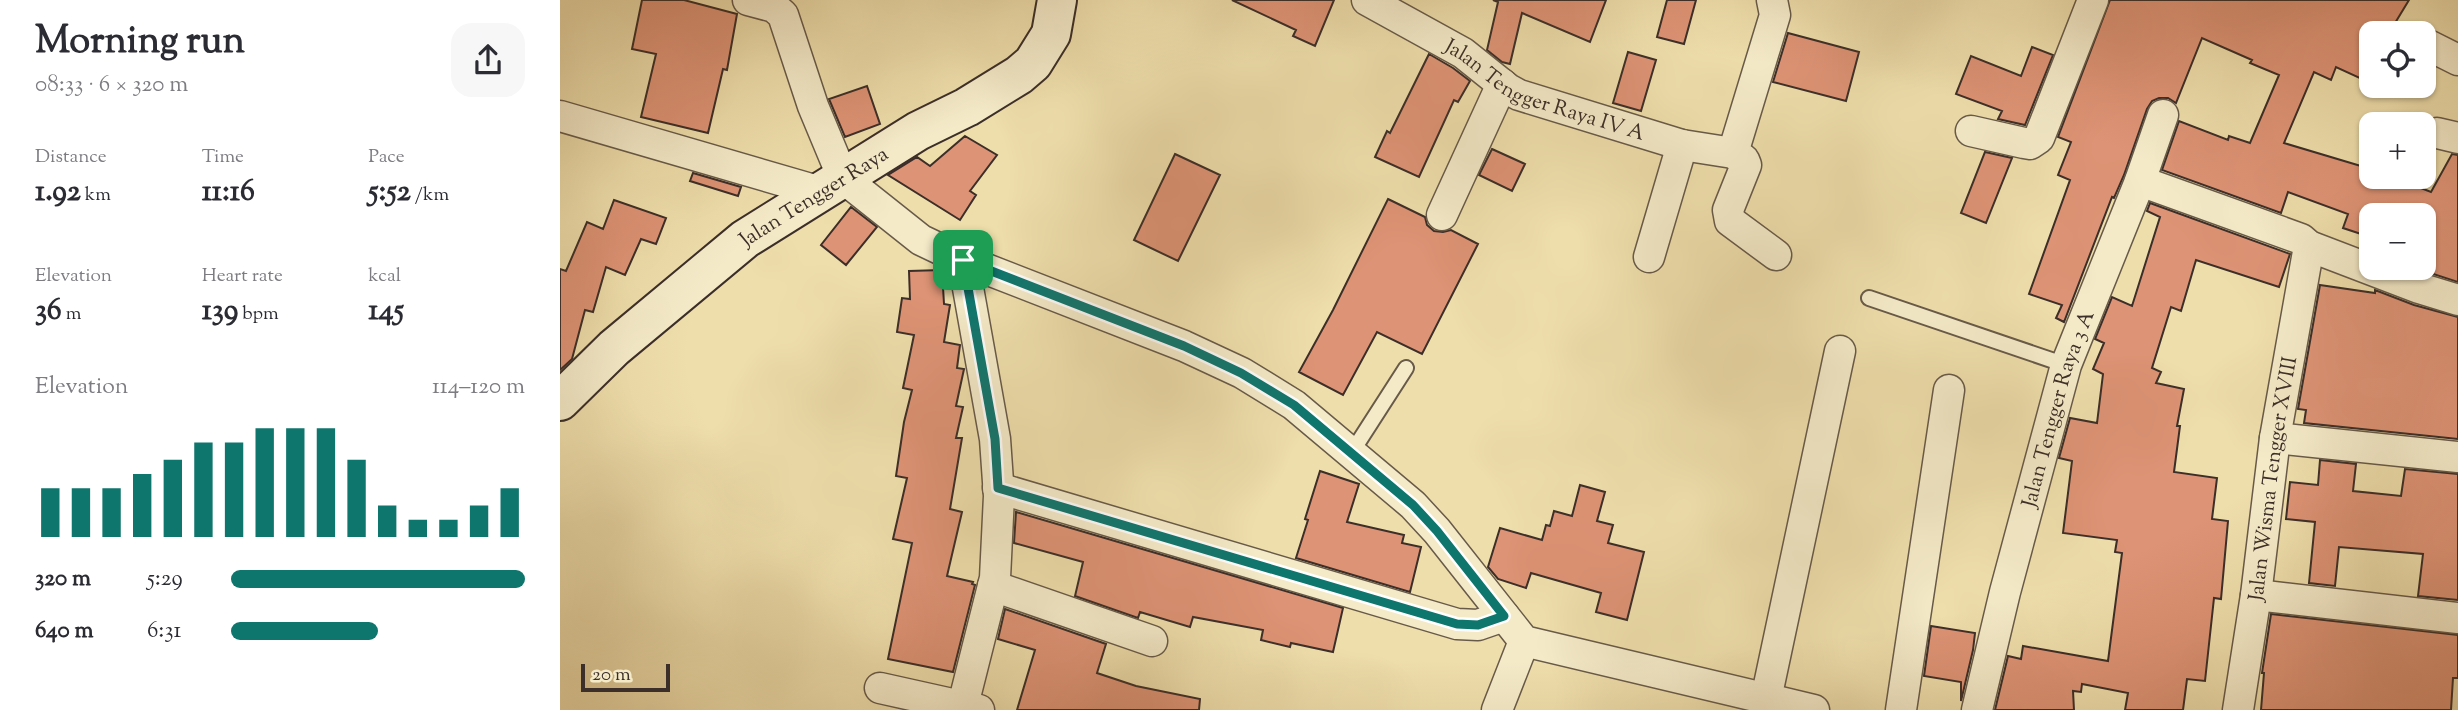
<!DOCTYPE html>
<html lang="en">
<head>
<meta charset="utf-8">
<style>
	body { margin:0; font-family:"Sorts Mill Goudy",serif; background:#f7f7f7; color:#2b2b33; height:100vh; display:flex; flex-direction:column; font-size:26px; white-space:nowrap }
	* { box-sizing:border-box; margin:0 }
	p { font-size:23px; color:#7c7c81 }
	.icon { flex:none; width:38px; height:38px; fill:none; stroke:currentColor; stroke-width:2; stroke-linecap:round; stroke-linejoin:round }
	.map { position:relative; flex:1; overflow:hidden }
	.sheet { display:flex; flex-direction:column; background:#fff; width:560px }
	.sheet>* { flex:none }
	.controls { position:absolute; left:1799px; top:21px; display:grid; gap:14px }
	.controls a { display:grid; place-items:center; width:77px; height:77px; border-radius:14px; background:#fff; box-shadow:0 2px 5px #0004; font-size:35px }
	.scale { position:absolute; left:21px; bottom:18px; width:89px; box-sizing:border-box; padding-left:7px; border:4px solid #3c2e28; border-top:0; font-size:19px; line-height:24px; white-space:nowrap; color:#3c2e28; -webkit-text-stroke:5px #f4eac8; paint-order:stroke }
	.pin { position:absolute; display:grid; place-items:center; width:60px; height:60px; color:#fff; margin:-30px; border-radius:14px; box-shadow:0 4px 10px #0006 }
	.round { display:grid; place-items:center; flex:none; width:74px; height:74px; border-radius:21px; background:#f7f7f7 }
	.overview { display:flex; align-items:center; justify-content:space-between; height:119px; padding:0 35px }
	h1 { font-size:38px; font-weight:700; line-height:52px }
	.stats { display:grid; grid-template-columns:repeat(3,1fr); gap:10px; height:119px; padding:7px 35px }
	.stats div { display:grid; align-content:center }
	.stats b { font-size:30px; font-weight:700 }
	.stats small { font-size:19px; font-weight:400 }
	.stats p { font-size:19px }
	.chart { height:196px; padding:14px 35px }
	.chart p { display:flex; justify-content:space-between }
	.chart svg { width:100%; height:126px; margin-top:7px; stroke:#0f766e; stroke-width:6 }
	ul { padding:0 35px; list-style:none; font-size:23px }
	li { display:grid; grid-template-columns:112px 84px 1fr; align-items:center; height:52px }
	li i { height:18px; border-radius:9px; background:#0f766e }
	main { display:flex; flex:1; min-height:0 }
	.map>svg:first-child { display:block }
	.building { fill:#dd9375; stroke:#3c2e28; stroke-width:2 }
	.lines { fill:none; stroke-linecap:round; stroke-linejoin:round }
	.service-casing { stroke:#685a49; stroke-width:18 }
	.minor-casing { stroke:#685a49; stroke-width:33 }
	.secondary-casing { stroke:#3c2e28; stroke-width:42 }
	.service { stroke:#f4eac8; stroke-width:14 }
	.minor { stroke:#f4eac8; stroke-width:30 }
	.secondary { stroke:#f4eac8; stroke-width:38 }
	.route-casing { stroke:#fff; stroke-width:14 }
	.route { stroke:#0f766e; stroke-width:9 }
	.labels { text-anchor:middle; stroke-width:6; stroke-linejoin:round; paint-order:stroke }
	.street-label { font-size:21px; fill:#3c2e28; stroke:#f4eac8 }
</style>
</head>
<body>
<main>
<section class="sheet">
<div class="overview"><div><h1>Morning run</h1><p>08:33 · 6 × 320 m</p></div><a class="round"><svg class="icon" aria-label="share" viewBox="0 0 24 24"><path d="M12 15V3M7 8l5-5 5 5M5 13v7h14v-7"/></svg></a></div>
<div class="stats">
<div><p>Distance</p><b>1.92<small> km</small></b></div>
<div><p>Time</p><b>11:16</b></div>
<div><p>Pace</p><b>5:52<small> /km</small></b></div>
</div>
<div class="stats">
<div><p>Elevation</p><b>36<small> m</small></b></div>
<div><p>Heart rate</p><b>139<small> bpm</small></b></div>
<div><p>kcal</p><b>145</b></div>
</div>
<div class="chart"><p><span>Elevation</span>114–120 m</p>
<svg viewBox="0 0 160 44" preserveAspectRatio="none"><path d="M5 44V27M15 44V27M25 44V27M35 44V22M45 44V17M55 44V11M65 44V11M75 44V6M85 44V6M95 44V6M105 44V17M115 44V33M125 44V38M135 44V38M145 44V33M155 44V27"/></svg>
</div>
<ul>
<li><b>320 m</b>5:29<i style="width:100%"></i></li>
<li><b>640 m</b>6:31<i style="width:50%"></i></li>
</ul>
</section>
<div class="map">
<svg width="1898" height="710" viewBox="0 0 1898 710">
	<rect width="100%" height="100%" fill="#eedeab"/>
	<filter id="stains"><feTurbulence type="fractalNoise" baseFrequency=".00286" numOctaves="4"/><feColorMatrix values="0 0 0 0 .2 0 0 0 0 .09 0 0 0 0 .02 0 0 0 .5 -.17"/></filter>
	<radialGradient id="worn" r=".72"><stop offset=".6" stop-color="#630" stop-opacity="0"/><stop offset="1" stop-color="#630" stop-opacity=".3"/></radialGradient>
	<path class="building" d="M82,0H124L177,14L167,70L163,69L148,133L81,117L96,54L72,49Z
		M672,0H774L755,46L733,36L736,30Z
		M933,0H1046L1030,42L962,13L950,64L942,62L927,50L938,2Z
		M1107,0H1136L1124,44L1097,37Z
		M1550,0H1849L1829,33H1811V63L1804,80L1776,67L1771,80L1754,72L1724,143L1811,169V177H1833L1871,192L1892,154L1898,155V282L1864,271V215H1811L1807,236L1783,228L1788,214L1728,192L1721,213L1602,170L1619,121L1668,140L1669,136L1690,143L1719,75L1690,63L1692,60L1642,38L1616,103L1608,98H1599L1592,101L1587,109L1564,175L1554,198L1552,197L1504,322L1496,318L1502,305L1469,294L1510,180L1498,175L1511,142L1498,137Z
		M1228,33L1299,52L1286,101L1213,82Z
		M1472,47L1493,55L1465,125L1438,119L1442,111L1396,94L1411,56L1461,76Z
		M1068,52L1096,60L1081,111L1053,103Z
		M869,54L893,68L910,81L898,102L894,100L859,177L815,157L827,131L830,133Z
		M307,86L320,124L285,137L269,99Z
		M405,136L437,155L410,191L416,195L400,220L328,175L357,157L370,166Z
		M932,149L965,164L952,191L919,175Z
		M1425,152L1452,158L1426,223L1401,213Z
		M615,154L660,175L618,261L574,240Z
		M133,173L181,187L178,196L130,181Z
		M828,199L865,217L867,225L874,231L883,232L891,230L918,244L862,354L817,332L783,395L739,372L773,310Z
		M54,200L106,218L96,244L81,239L65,275L46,267L33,312L25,310L12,359L0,370V269L6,271L27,222L43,229Z
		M1590,203L1730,254L1719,287L1636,260L1621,311L1611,307L1592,368L1601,372L1596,383L1624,389L1617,426H1620L1614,472L1657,478L1652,519L1668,521L1661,599L1654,598L1645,681L1627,679L1623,710H1565L1568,693L1522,684L1521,692L1513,691L1514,710H1435L1448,656L1461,659L1463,646L1548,661L1562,553L1555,552L1557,540L1503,533L1512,461L1499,458L1510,418L1537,423L1543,374L1533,369L1544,343L1535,339L1552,297L1572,306L1600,217L1587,211Z
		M291,207L317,227L286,265L261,245Z
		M382,270L384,304L390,305L384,342L400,345L397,368L404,369L396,406L403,407L396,438H402L390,509L402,512L387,576L413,582L412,584L415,585L393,672L328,659L352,543L333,539L347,478L336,476L344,422L352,390L343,388L354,335L337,332L342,298L350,299L349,271Z
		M1760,285L1815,293V290L1854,305L1898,317V439L1744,423L1746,410L1738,409Z
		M1760,460L1796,464L1793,491L1841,496L1845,469L1898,474V600L1858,596L1863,554L1779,547L1775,586L1749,583L1755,522L1726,519L1730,482L1758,485Z
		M760,471L799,484L787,522L844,535L842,543L861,547L850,592L736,558L748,520L745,519Z
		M1020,485L1045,492L1037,521L1053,525L1048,543L1084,552L1067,620L1036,612L1041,593L971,573L966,588L938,579L928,567L940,528L982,540L986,525L990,526L994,511L1012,516Z
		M456,512L783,608L773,652L731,643L730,647L701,640L703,630L633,617L630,627L580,612L578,618L515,596L523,562L454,543Z
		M445,609L546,644L537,673L576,686L640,699L639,710H457L475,650L438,639Z
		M1711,614L1898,635V678H1893L1891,710H1701L1704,673H1702Z
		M1371,626L1415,633L1413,650L1401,701V682L1364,676Z"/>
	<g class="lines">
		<g class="service-casing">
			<path id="service" d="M1309,298L1506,365
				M792,452L846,368"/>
		</g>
		<g class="minor-casing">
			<g id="minor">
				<path d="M188,0L214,7L223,15L253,106L283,178L361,240L403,260L624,346L682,373L734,405L853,505L877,531L964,641L1254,710"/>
				<path id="s1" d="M807,0L903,53L948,89L959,95L1122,145L1173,153L1184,160L1186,165L1168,210L1170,221L1216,255"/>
				<path d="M1864,43L1898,60"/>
				<path d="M0,116L261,192"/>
				<path d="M1411,131L1464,143L1470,144L1479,138L1533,0"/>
				<path d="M1877,133L1898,138"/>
				<path d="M1173,153L1215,15L1212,0"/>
				<path d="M1580,181L1741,239L1749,246L1859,288L1898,300"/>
				<path d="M882,215L942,84"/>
				<path d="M1089,257L1122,145"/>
				<path d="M403,260L435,439L439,496L435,578L403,705"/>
				<path d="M1715,438L1898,457"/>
				<path d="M438,488L897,624L918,625L944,616"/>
				<path d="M433,586L592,641"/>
				<path d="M1696,595L1898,618"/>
				<path d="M320,688L419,710"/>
				<path d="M1206,699L1280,351"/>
				<path d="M937,710L964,641"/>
				<path d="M1341,710L1389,390"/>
				<path id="s2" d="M1417,710L1445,592L1506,365L1580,181L1603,115"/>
				<path id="s3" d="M1678,710L1696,595L1715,438L1749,246"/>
			</g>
		</g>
		<g class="secondary-casing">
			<g id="secondary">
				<path id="s4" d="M0,401L54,348L185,239L358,131L407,107L459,75L473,63L491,34L497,0"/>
			</g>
		</g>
		<use href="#service" class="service"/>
		<use href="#minor" class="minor"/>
		<use href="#secondary" class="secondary"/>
	</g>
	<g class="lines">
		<g class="route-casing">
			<path id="route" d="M403,260L624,346L681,373L734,405L853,505L877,531L944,616L918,625L897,624L438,488L435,439Z"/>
		</g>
		<use href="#route" class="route"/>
	</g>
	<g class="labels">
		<g class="street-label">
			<text dy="7" stroke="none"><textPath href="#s1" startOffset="201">Jalan Tengger Raya IV A</textPath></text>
			<text dy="7" stroke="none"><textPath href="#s4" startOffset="327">Jalan Tengger Raya</textPath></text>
			<text dy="7" stroke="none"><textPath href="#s2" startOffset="312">Jalan Tengger Raya 3 A</textPath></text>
			<text dy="7" stroke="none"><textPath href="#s3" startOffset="234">Jalan Wisma Tengger XVIII</textPath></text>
		</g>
	</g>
	<rect width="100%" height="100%" filter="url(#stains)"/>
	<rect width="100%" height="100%" fill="url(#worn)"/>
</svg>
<div class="controls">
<a><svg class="icon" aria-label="locate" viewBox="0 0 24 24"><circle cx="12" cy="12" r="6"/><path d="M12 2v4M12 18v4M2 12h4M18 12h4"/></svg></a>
<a>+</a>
<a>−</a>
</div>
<div class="scale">20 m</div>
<div class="pin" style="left:403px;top:260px;background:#1e9e55"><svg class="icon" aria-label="arrive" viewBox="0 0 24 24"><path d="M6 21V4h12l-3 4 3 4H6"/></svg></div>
</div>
</main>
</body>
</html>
